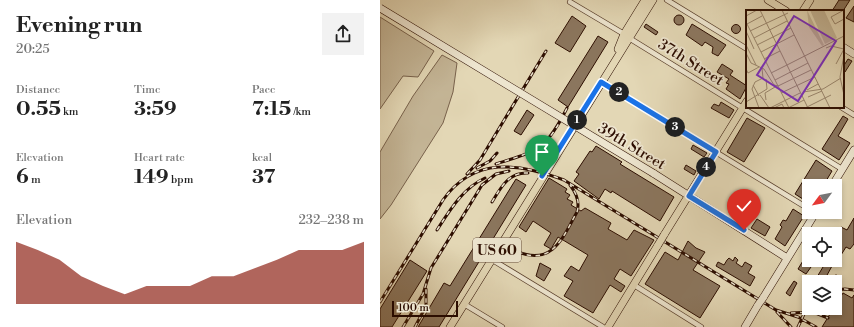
<!DOCTYPE html>
<html lang="en">
<head>
<meta charset="utf-8">
<style>
	body { margin:0; font-family:"Libre Bodoni",serif; background:#f2f2f2; color:#222; height:100vh; display:flex; flex-direction:column; font-size:15px; white-space:nowrap }
	* { box-sizing:border-box; margin:0 }
	p { font-size:13px; color:#767676 }
	.icon { flex:none; width:22px; height:22px; fill:none; stroke:currentColor; stroke-width:2; stroke-linecap:round; stroke-linejoin:round }
	.map { position:relative; flex:1; overflow:hidden }
	.side { display:flex; flex-direction:column; background:#fff; width:380px }
	.side>* { flex:none }
	.needle { width:26px; rotate:238deg }
	.fabs { position:absolute; left:422px; top:179px; display:grid; gap:8px }
	.fabs a { display:grid; place-items:center; width:40px; height:40px; border-radius:0px; background:#fff; box-shadow:0 2px 6px #0003; font-size:20px }
	.scale { position:absolute; left:12px; bottom:10px; width:66px; box-sizing:border-box; padding-left:4px; border:2px solid #2c0d00; border-top:0; font-size:11px; line-height:14px; white-space:nowrap; color:#2c0d00; -webkit-text-stroke:3px #ede5cf; paint-order:stroke }
	.pin { position:absolute; display:grid; place-items:center; width:34px; height:34px; color:#fff; margin:-41px -17px; border-radius:50% 50% 50% 0; rotate:-45deg; box-shadow:0 0 4px #0007 }
	.pin .icon { rotate:45deg }
	.km { position:absolute; width:20px; height:20px; margin:-10px; border-radius:50%; background:#222; color:#fff; font-size:11px; line-height:20px; text-align:center }
	.round { display:grid; place-items:center; flex:none; width:42px; height:42px; border-radius:0px; background:#f2f2f2 }
	.overview { display:flex; align-items:center; justify-content:space-between; height:68px; padding:0 16px }
	h1 { font-size:22px; font-weight:800; line-height:30px }
	.metrics { display:grid; grid-template-columns:repeat(3,1fr); gap:6px; height:68px; padding:4px 16px }
	.metrics div { display:grid; align-content:center }
	.metrics b { font-size:20px; font-weight:800 }
	.metrics small { font-size:11px; font-weight:400 }
	.metrics p { font-size:11px }
	.chart { height:112px; padding:8px 16px }
	.chart p { display:flex; justify-content:space-between }
	.chart svg { width:100%; height:72px; margin-top:4px; fill:#8f2418; opacity:.7 }
	main { display:flex; flex:1; min-height:0 }
	.map>svg:first-child { display:block }
	.green { fill:#c4b596; stroke:#78614b }
	.building { fill:#8b765e; stroke:#2c0d00 }
	.lines { fill:none; stroke-linecap:round; stroke-linejoin:round }
	.street-casing { stroke:#5a402d; stroke-width:6 }
	.secondary-casing { stroke:#2c0d00; stroke-width:8 }
	.primary-casing { stroke:#2c0d00; stroke-width:8 }
	.street { stroke:#ede5cf; stroke-width:4.5 }
	.secondary { stroke:#ede5cf; stroke-width:7 }
	.primary { stroke:#e3d7b5; stroke-width:7 }
	.rail-casing { stroke:#2c0d00; stroke-width:3 }
	.rail { stroke:#ede5cf; stroke-width:1.5; stroke-dasharray:4.5; stroke-linecap:butt }
	.secondary-bridge-casing { stroke:#2c0d00; stroke-width:8; stroke-linecap:butt }
	.primary-bridge-casing { stroke:#2c0d00; stroke-width:8; stroke-linecap:butt }
	.secondary-bridge { stroke:#ede5cf; stroke-width:7 }
	.primary-bridge { stroke:#e3d7b5; stroke-width:7 }
	.route-casing { stroke:#fff; stroke-width:8 }
	.route { stroke:#1a73e8; stroke-width:5 }
	.labels { text-anchor:middle; stroke-width:3.5; stroke-linejoin:round; paint-order:stroke }
	.shield { fill:#ede5cf; stroke:#664e3e; stroke-width:1 }
	.shield-label { font-size:14px; font-weight:bold; fill:#2c0d00 }
	.street-label { font-size:15px; fill:#2c0d00; stroke:#ede5cf }
	.inset-road { fill:none; stroke:#9a866d; stroke-width:1 }
	.view { fill:#7b2cbf; fill-opacity:0.15; stroke:#7b2cbf; stroke-width:2 }
	.inset-edge { fill:none; stroke:#2c0d00; stroke-width:2 }
</style>
</head>
<body>
<main>
<section class="side">
<div class="overview"><div><h1>Evening run</h1><p>20:25</p></div><a class="round"><svg class="icon" aria-label="share" viewBox="0 0 24 24"><path d="M12 15V3M7 8l5-5 5 5M5 13v7h14v-7"/></svg></a></div>
<div class="metrics">
<div><p>Distance</p><b>0.55<small> km</small></b></div>
<div><p>Time</p><b>3:59</b></div>
<div><p>Pace</p><b>7:15<small> /km</small></b></div>
</div>
<div class="metrics">
<div><p>Elevation</p><b>6<small> m</small></b></div>
<div><p>Heart rate</p><b>149<small> bpm</small></b></div>
<div><p>kcal</p><b>37</b></div>
</div>
<div class="chart"><p><span>Elevation</span>232–238 m</p>
<svg viewBox="0 0 160 44" preserveAspectRatio="none"><path d="M0 44V6L10 11L20 17L30 27L40 33L50 38L60 33L70 33L80 33L90 27L100 27L110 22L120 17L130 11L140 11L150 11L160 6V44z"/></svg>
</div>
</section>
<div class="map">
<svg width="474" height="327" viewBox="0 0 474 327">
	<rect width="100%" height="100%" fill="#e3d7b5"/>
	<filter id="stains"><feTurbulence type="fractalNoise" baseFrequency=".005" numOctaves="4"/><feColorMatrix values="0 0 0 0 .2 0 0 0 0 .09 0 0 0 0 .02 0 0 0 .5 -.17"/></filter>
	<radialGradient id="worn" r=".72"><stop offset=".6" stop-color="#630" stop-opacity="0"/><stop offset="1" stop-color="#630" stop-opacity=".3"/></radialGradient>
	<path class="green" d="M0,17L54,51L38,77L23,76L0,109Z
		M62,55L77,63L73,92L63,123L11,205L0,219V152L33,96Z"/>
	<path class="building" d="M459,0H470L463,11H452Z
		M474,6V22L466,18Z
		M294 20a5 5 0 1 1 10 0a5 5 0 1 1-10 0Z
		M192,16L206,26L190,52L175,43Z
		M266,24L278,32L276,35L264,27Z
		M312,24L346,45L338,56L332,53L333,47L325,42L322,46L306,35Z
		M351.5 29a4.5 4.5 0 1 1 9 0a4.5 4.5 0 1 1-9 0Z
		M218,36L228,42L188,107L178,100Z
		M468,59L472,61L465,72L463,70V67Z
		M342,64L353,71L350,75L367,86L360,99L346,89L349,84L346,83L349,79L337,72Z
		M341,102L354,110L349,118L331,108L334,104L339,106Z
		M147,110L154,115L141,135L134,131Z
		M463,116L468,119L458,136L470,143L459,160L442,149Z
		M367,118L385,128L364,162L347,152Z
		M313,145L327,153L324,157L311,149Z
		M216,146L242,162L240,164L294,197L280,221L232,191L231,193L225,189L219,199L194,181L199,174L196,172L210,151L212,152Z
		M436,160L452,171L443,186H429V203L415,194Z
		M306,165L316,171L314,175L304,169Z
		M169,178L187,189L185,192L190,195L187,199L193,202L191,205L201,211L205,208L231,223L228,229L247,240L254,230L274,240L251,276L240,269L234,279L245,286L241,292L230,285L213,313L184,296L193,281L184,276L191,266L199,271L208,255L178,237L171,249L164,245L171,233L153,221L146,232L139,227Z
		M136,179L146,185L59,327H38L64,283L70,286Z
		M413,209L424,216L405,246L395,239L402,227L400,225L403,220L406,221Z
		M474,218V244L470,249L466,247L461,255L455,252V237L461,227L467,230Z
		M377,219L390,227L385,236L371,228Z
		M133,240L137,243L133,251L128,248Z
		M308,241L316,248L325,252L313,270L340,286L320,318L265,284L285,252L298,260Z
		M429,251V260H436L426,274L418,269Z
		M355,257L358,260L356,263L362,267L365,262L372,266L368,273L375,277L370,286L336,266L338,262L344,265L347,260L349,258L353,261Z
		M30,260L47,271L12,327H0V309Z
		M449,261L452,266L446,277L448,279L446,282H434L446,262L447,263Z
		M160,263L171,269L164,281L156,276Z
		M414,281L417,283L410,296L406,293Z
		M463,293L472,298L474,295V327H442Z"/>
	<g class="lines">
		<g class="street-casing">
			<path id="street" d="M287,0L367,49
				M190,2L244,34
				M249,38L462,169
				M221,82L429,209
				M461,107L474,115
				M111,259L223,327
				M254,285L321,327
				M84,304L122,327"/>
		</g>
		<g class="secondary-casing">
			<path id="secondary" d="M463,47L474,54
				M273,173L407,258
				M452,186L474,150
				M383,298L436,212
				M365,327L378,305"/>
		</g>
		<g class="primary-casing">
			<path id="primary" d="M388,0L406,11
				M423,11L430,0
				M238,49L244,34L265,0
				M284,235L367,101
				M70,327L273,0
				M228,327L278,245"/>
		</g>
		<use href="#street" class="street"/>
		<use href="#secondary" class="secondary"/>
		<use href="#primary" class="primary"/>
		<g class="rail-casing">
			<path id="rail" d="M116,164C159,150 166,150 187,108
				M97,168L110,161L117,153
				M87,174L100,160L166,51
				M112,202C121,187 129,172 148,173
				M57,230C70,210 83,188 105,178
				M138,252C173,266 183,237 197,212C200,202 197,194 190,185
				M452,282L456,276
				M455,290L465,289L474,290
				M0,302L63,200C94,156 139,163 184,180L396,310L418,317L436,327
				M397,312L411,327
				M411,313L433,312L448,318
				M23,327L43,294L51,268L102,185L116,174L129,171
				M35,327L46,306V289
				M418,327L424,314"/>
		</g>
		<use href="#rail" class="rail"/>
		<g class="secondary-bridge-casing">
			<path id="secondary-bridge" d="M0,8L273,173
				M378,305L383,298"/>
		</g>
		<g class="primary-bridge-casing">
			<path id="primary-bridge" d="M278,245L284,235"/>
		</g>
		<use href="#secondary-bridge" class="secondary-bridge"/>
		<use href="#primary-bridge" class="primary-bridge"/>
	</g>
	<g class="lines">
		<g class="route-casing">
			<path id="route" d="M162,176L221,82L336,152L309,196L364,230"/>
		</g>
		<use href="#route" class="route"/>
	</g>
	<g class="labels">
		<rect class="shield" x="93" y="238" width="48" height="24" rx="3"/>
		<g class="shield-label">
			<text x="117" y="255">US 60</text>
		</g>
		<g class="street-label">
			<text transform="translate(311 62) rotate(32)" y="5">37th Street</text>
			<text transform="translate(252 146) rotate(31)" y="5">39th Street</text>
		</g>
	</g>
	<g transform="translate(366 10)">
		<rect width="98" height="98" fill="#e3d7b5"/>
		<path d="M61,0L78,35L76,36L63,17ZM64,0H78L91,28L79,34Z" fill="#c4b596"/>
		<path class="inset-road" d="M14,0L62,98M36,0L84,98M98,0L85,7L89,14L98,9M0,6L11,0M0,12L43,98M1,14L16,6M0,21L8,39M4,21L42,3M8,28L41,11M0,35L10,55M11,35L45,18M80,38L85,36L98,39M15,42L48,25M0,43L5,53L18,59L28,75M98,45L94,67L98,85M18,49L34,41M90,54L98,39M41,55L98,26M0,59L2,63L13,57M25,63L41,55M29,70L62,53M7,75L13,86M32,76L28,75L30,76H32L65,60M61,80L72,74M57,82L77,79L95,68M35,83L69,67M14,85L23,98M62,87L76,81M20,90L19,83L29,77M0,92L21,79L20,69M13,98L6,79L9,72L17,68L16,58M24,98L54,83M28,98L36,94L38,98M42,98L58,90M59,98L85,85"/>
		<path class="view" d="M48,6L90,31L52,91L11,65Z"/>
		<rect width="98" height="98" class="inset-edge"/>
	</g>
	<rect width="100%" height="100%" filter="url(#stains)"/>
	<rect width="100%" height="100%" fill="url(#worn)"/>
</svg>
<div class="fabs">
<a><svg class="needle" viewBox="-14 -14 28 28"><path d="M0-13l5 13h-10z" fill="#e53935"/><path d="M0 13l5-13h-10z" fill="#767676"/></svg></a>
<a><svg class="icon" aria-label="locate" viewBox="0 0 24 24"><circle cx="12" cy="12" r="6"/><path d="M12 2v4M12 18v4M2 12h4M18 12h4"/></svg></a>
<a><svg class="icon" aria-label="layers" viewBox="0 0 24 24"><path d="M12 4l9 5-9 5-9-5zM3 14l9 5 9-5"/></svg></a>
</div>
<div class="scale">100 m</div>
<div class="pin" style="left:162px;top:176px;background:#1e9e55"><svg class="icon" aria-label="arrive" viewBox="0 0 24 24"><path d="M6 21V4h12l-3 4 3 4H6"/></svg></div>
<div class="pin" style="left:364px;top:230px;background:#d93025"><svg class="icon" aria-label="check" viewBox="0 0 24 24"><path d="M5 12l5 5 9-10"/></svg></div>
<b class="km" style="left:197px;top:120px">1</b>
<b class="km" style="left:239px;top:92px">2</b>
<b class="km" style="left:295px;top:127px">3</b>
<b class="km" style="left:326px;top:167px">4</b>
</div>
</main>
</body>
</html>
